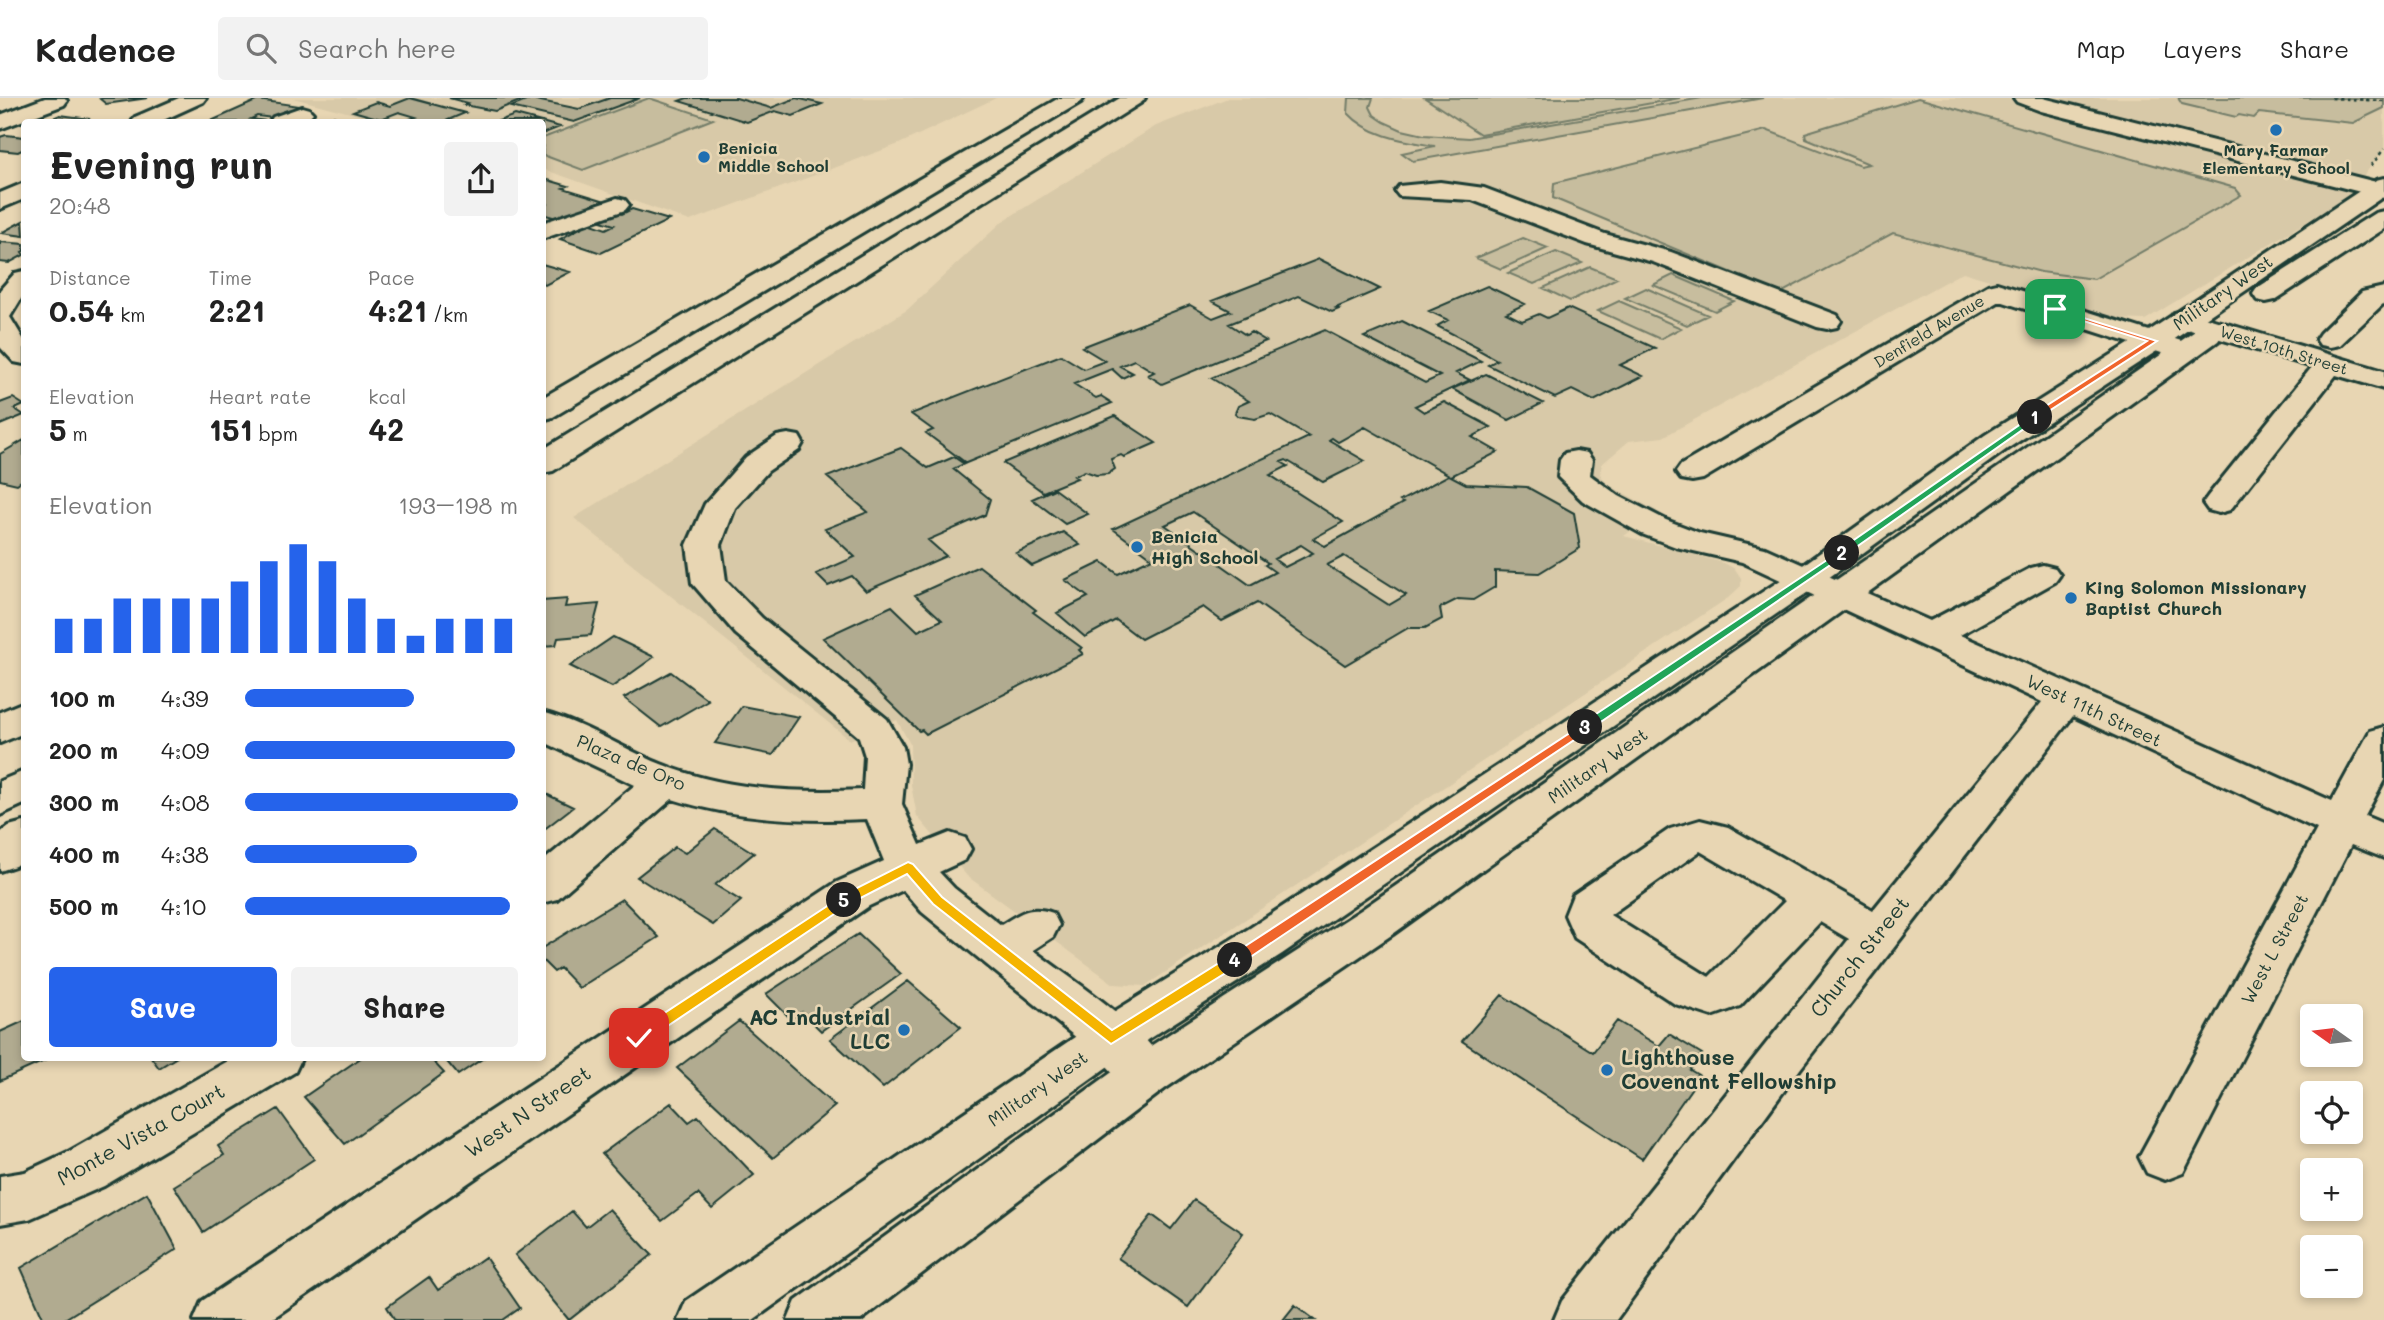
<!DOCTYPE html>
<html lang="en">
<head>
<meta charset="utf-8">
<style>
	body { margin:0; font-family:Mali,sans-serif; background:#f2f2f2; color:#222; height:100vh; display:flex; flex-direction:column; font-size:26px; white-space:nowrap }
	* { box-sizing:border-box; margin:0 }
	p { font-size:23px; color:#767676 }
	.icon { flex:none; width:38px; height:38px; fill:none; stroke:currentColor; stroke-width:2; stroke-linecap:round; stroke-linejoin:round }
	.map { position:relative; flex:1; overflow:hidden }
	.drawer { position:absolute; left:21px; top:21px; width:525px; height:942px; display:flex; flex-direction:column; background:#fff; border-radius:7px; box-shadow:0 4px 10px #0003 }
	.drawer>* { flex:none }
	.needle { width:46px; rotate:284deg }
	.buttons { position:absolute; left:2300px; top:906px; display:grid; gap:14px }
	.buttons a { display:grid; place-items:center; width:63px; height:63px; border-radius:7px; background:#fff; box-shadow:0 4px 10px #0003; font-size:35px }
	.pin { position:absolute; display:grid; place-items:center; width:60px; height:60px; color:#fff; margin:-30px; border-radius:14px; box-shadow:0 4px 10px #0006 }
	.km { position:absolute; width:35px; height:35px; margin:-18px; border-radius:50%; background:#222; color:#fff; font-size:19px; line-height:35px; text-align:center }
	.round { display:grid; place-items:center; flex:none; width:74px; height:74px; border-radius:7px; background:#f2f2f2 }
	.head { display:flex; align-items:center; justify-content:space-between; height:119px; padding:0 28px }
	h1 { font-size:38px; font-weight:800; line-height:52px }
	.figures { display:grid; grid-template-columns:repeat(3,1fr); gap:10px; height:119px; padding:7px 28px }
	.figures div { display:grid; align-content:center }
	.figures b { font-size:30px; font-weight:800 }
	.figures small { font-size:19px; font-weight:400 }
	.figures p { font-size:19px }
	.chart { height:196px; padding:14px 28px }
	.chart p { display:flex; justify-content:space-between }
	.chart svg { width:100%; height:126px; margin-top:7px; stroke:#2563eb; stroke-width:6 }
	.button { display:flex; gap:14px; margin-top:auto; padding:14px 28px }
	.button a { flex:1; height:80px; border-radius:7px; background:#2563eb; color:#fff; font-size:28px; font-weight:800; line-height:80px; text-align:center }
	.button a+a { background:#f2f2f2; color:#222 }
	ul { padding:0 28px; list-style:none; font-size:23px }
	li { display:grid; grid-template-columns:112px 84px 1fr; align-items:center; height:52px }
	li i { height:18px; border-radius:9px; background:#2563eb }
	header { display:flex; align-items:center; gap:42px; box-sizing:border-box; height:98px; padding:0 35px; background:#fff; border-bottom:2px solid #e0e0e0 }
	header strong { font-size:33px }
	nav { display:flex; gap:38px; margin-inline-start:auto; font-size:24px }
	.search { width:490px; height:63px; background:#f2f2f2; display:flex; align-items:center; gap:18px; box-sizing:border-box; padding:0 24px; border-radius:7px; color:#767676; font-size:26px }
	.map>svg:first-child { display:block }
	.built { fill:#d8c9a8 }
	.green { fill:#c7bd9e; stroke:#737d69; stroke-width:2 }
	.building { fill:#b1ab90; stroke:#1f3d34; stroke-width:2; fill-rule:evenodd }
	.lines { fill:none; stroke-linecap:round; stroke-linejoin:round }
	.minor-casing { stroke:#1f3d34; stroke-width:6 }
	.major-casing { stroke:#1f3d34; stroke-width:6 }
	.highway-casing { stroke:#1f3d34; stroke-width:6 }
	.path { stroke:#1f3d34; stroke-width:2.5; stroke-dasharray:3.5 3.5; stroke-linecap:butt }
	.minor { fill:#e8d6b3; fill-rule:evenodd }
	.major { fill:#e8d6b3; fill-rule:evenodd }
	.highway { fill:#e8d6b3; fill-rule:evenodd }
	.split-1 { fill:#f0652b; stroke:#fff; stroke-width:2 }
	.split-2 { fill:#22a559; stroke:#fff; stroke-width:2 }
	.split-3 { fill:#22a559; stroke:#fff; stroke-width:2 }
	.split-4 { fill:#f0652b; stroke:#fff; stroke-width:2 }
	.split-5 { fill:#f5b400; stroke:#fff; stroke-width:2 }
	.split-6 { fill:#f5b400; stroke:#fff; stroke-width:2 }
	.poi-dot { fill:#1f6fb2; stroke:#e8d6b3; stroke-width:2.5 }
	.labels { text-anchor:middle; stroke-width:5; stroke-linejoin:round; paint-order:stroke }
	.far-poi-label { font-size:16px; font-weight:bold; fill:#1f3d34; stroke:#e8d6b3; text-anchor:start }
	.far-street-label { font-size:16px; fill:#1f3d34; stroke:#e8d6b3 }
	.street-label { font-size:18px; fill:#1f3d34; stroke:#e8d6b3 }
	.poi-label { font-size:18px; font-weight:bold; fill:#1f3d34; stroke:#e8d6b3; text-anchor:start }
	.near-street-label { font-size:21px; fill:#1f3d34; stroke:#e8d6b3 }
	.near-poi-label { font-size:21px; font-weight:bold; fill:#1f3d34; stroke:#e8d6b3; text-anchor:end }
</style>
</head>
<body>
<header>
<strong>Kadence</strong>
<div class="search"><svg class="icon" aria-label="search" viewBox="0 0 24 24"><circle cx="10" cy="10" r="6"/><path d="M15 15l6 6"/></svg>Search here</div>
<nav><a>Map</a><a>Layers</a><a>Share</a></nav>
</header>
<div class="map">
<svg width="2384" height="1222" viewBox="0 0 2384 1222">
	<rect width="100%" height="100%" fill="#e8d6b3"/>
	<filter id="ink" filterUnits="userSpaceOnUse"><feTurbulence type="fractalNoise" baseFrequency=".0143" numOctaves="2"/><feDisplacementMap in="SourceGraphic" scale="14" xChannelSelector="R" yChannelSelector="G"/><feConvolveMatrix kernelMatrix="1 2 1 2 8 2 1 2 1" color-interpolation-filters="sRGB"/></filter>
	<g filter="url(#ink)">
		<path class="built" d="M293,0H996L899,46L690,123L543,71L542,24H384Z
			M1228,0H2384V51L2362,80L2041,13L2347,90L2350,97L2145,222L2117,221L1963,174L1663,339L1629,343L1602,366L1600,376L1607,386L1657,413L1624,438L1724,465L1735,471L1741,480V488L1728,500L1145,888L1114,886L967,778L917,718L911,687L910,646L897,622L850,642L574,420L907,212L1003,123L1156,28Z"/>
		<path class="green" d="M649,0L713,21L583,72L543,57V40Z
			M1349,0H1373L1370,9L1374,17L1384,24L1402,32L1424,37L1469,40L1702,0H1763L1413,63L1402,55L1435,48C1405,43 1370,39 1348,15Z
			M1425,0H1680L1480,36Z
			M1918,0L2235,90L2241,97L2094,181L2041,174L1893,135L1781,195L1553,100L1554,85L1766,32L1860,68L1869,66L1806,40L1805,35Z
			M2178,0H2384V10L2353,25L2259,15L2254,20L2239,17L2236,19L2182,6Z
			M1523,140L1548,150L1501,171L1476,160Z
			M1556,154L1582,165L1534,186L1508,175Z
			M1590,169L1617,180L1570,203L1543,190Z
			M1673,177L1734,203L1715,213L1653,187Z
			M1646,190L1708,217L1687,227L1625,200Z
			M1619,203L1681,230L1660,241L1598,213Z"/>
		<path class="building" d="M148,0L106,6L100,1L103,0Z
			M410,0L465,15L448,22L456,24H402L416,19L399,14L381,21L353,13L376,4L390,8Z
			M449,0H527L495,13L464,7L468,5Z
			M610,0H640L574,24L511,9L531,1L579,11Z
			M687,0H736L771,10L796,0L822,6L793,18L775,13L747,24L679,3Z
			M258,2L299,8L273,20L257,18L251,21L267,23L264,24H209Z
			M60,17L90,21L82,24H27H44Z
			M515,17L560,29L542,36V24H496Z
			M332,18L356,24H313Z
			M6,37L24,39V51L18,54L0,52V39Z
			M548,82L568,88L563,90L602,102L560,121L546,117L542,119V108L547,106L542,104V85Z
			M632,111L669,122L601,155L560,141L589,125L606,131L614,127L598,122L616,114L622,116Z
			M23,123L24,138L1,135Z
			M0,144L24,146V153L22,154L24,157L9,165L0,164Z
			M1319,161L1380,191L1336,210L1339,211L1332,214L1299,198L1229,226L1246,237L1251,234L1266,243L1162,286L1148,277L1154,274L1134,262L1120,268L1133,275L1122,280L1112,271L1074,286L1096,300L1101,298L1112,305L966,365L926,335L933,332L911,316L1061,257L1084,271L1105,263L1082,249L1190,207L1213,220L1231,213L1212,203Z
			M542,166L570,174L545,187L542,186Z
			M1487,188L1525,206L1506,215L1522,223L1539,216L1547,220L1568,210L1655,250L1620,267L1643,278L1594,303L1572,292L1555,300L1488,267L1497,262L1477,251L1480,250L1437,228L1448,222L1429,213Z
			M1402,223L1481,263L1456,275L1470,282L1415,308L1424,314L1444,304L1491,329L1472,339L1498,354L1451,378L1466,386L1527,389L1574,415L1580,450L1539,475L1495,473V489L1473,502L1458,501L1440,510L1442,521L1425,530H1408L1345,567L1257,505L1222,523L1203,509L1141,541L1116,522L1085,539L1057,515L1088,499L1065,482L1102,464L1118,476L1152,460L1113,431L1309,339L1270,316L1255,321L1238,318L1235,315L1238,308L1249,303L1211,280L1325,232L1425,285L1440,278L1364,239ZM1365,329L1449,377L1400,403L1403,405L1325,448L1313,441L1343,424L1270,377L1288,368L1281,364L1286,362L1323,384L1365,363L1329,342L1332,340L1338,344ZM1193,414L1268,465L1265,467L1275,474L1250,487L1165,427ZM1301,447L1313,455L1285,469L1274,461ZM1344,458L1406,497L1389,507L1327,467Z
			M1486,276L1543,305L1509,322L1452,291Z
			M13,300L24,307L15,311L24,317L0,327V305Z
			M1115,318L1156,345L1124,359L1121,357L1111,361L1115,371L1108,376L1096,377L1085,373L1074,378L1077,380L1043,394L1003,365Z
			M24,342V381L17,386L0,382V356Z
			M901,350L928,370L954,359L964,366L953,371L990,401L985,417L928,442L946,458L866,493L852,478L828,488L816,476L855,459L825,431L868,414L827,379Z
			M1054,391L1088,416L1065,426L1032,401Z
			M1063,434L1080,447L1032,468L1016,455Z
			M979,468L1036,512L1033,514L1082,550L1079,552L1083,556L926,636L922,632L919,633L823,540L892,508L918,533L942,522L915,497Z
			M567,501L565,509L599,506L591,537L558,540L556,547L542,548V503Z
			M613,539L654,559L612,589L570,568Z
			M671,574L708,602L661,629L624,600Z
			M742,608L799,619L773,657L715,645Z
			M542,694L573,709L542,733Z
			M715,731L754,755L715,787L741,803L713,827L637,779L675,749L685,755Z
			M622,801L659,839L579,890L560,870L554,874L542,862V850Z
			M858,836L901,876L821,933L802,914L791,921L766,896Z
			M908,883L961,929L883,990L830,941Z
			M1502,897L1593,954L1617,923L1659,948L1669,936L1702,956L1690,972L1700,978L1642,1061L1462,943Z
			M24,923V959H53L0,983V934Z
			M739,923L835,1008L773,1060L677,970Z
			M151,959H177L159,970Z
			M362,959H429L444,975L345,1046L304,999Z
			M443,959H485L458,977Z
			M671,1005L689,1024L698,1018L754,1077L712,1111L698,1096L662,1123L602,1056Z
			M278,1011L314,1061L203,1134L174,1088L224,1057L218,1048Z
			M147,1095L177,1151L63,1222H44L21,1170Z
			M1194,1102L1243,1135L1188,1209L1118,1160L1152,1117L1171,1131Z
			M609,1111L652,1157L569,1222L515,1157L572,1113L586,1129Z
			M485,1159L520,1210L503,1222H395L387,1209L429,1179L438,1192Z
			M1295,1207L1315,1222H1283Z"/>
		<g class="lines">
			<g class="minor-casing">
				<path id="minor" d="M45,0H65L67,3L64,7L0,31V17Z
					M179,0H206L203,4L159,24H132L135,19Z
					M2014,0H2043L2384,86V100L2041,13L2017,4Z
					M302,9L309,11L313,15C302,27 285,25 270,24L273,19Z
					M1440,84L1484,90L1605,136L1671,154L1837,217L1841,223L1837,229L1827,231L1817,229L1653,164L1587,146L1472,102L1399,98L1395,93L1399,88Z
					M24,85V101L0,111V95Z
					M617,100L625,102L629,107L625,112L542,141V125Z
					M24,173V196L10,219L24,242V266L14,264L0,249V192L15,175Z
					M1997,185L2194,247L2198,253L2194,259L2184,261L2174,259L2000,203L1703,381L1692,383L1681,381L1676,374L1681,367L1988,187Z
					M2384,189V205L2340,247L2330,249L2320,247L2316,241L2320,235L2362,194Z
					M2184,213L2384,273V291L2336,277L2230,412L2219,415L2208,412L2203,405L2208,398L2312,269L2174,227L2170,221L2174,215Z
					M788,336L799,338L803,345L799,352L768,373L735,410L721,447L726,483L762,520L887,621L903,649L906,666L902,706L920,747L950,735L965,740L971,751L965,762L939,774L954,790L1001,827C1021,815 1029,807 1053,815L1059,827L1053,839L1033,852C1077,886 1147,928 1171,977L1163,992L1146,998L1129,992L1094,954L922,814L903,792L869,808L270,1222H194L202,1203L837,784L884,763L867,721C801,724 735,721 672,701L557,801L542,805V764L635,687L542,643V614C584,625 621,650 661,666C725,692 795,695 863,692L865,658L859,639L736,536L692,485L687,447L705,406L746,359L777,338Z
					M1576,353L1587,355L1592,362L1590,377L1594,380L1619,398L1666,422L1700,435L1765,450L1930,523L2031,470L2043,467L2055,470L2060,477L2055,484L1960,537L2332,703L2370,633L2384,629V682L2365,718L2384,726V760L2351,747L2183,1075L2165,1082L2147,1075L2139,1059L2317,731L2073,618L1800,971L1616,1222H1554L1562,1203L1849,841L1820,824L1740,908L1712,918L1675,906L1575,840L1565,817L1573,797L1670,731L1700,722L1728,729L1873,812L2042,604L1742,464L1676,449L1642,436L1583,403L1558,379L1560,362L1565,355ZM1700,753L1785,803L1709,879L1610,817Z
					M235,959H302L295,974L104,1088L29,1121L0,1126V1078L25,1074L68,1054Z"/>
			</g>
			<g class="major-casing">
				<path id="major" d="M2384,80V98L2163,249L2007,351L1817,488L1282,856L1128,954L753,1222H678L686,1203L1094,926L1250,830L1793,474L1985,337L2143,237L2376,82Z
					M2384,113V131L2275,202L2266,204L2257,202L2253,196L2257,190L2375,115Z
					M2208,229L2218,231L2222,237L2218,243L1393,836L1163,992L861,1222H788L796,1203L1129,962L1361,812L2198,231Z"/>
			</g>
			<g class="highway-casing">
				<path id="highway" d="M1059,0H1084L1081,4L553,319L542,322V300Z
					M1120,0H1145L1142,4L553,373L542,375V352Z
					M24,604V635L0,645V614Z
					M24,673V706L0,717V683Z
					M24,724V761L15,768L0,773V735L9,728Z"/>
			</g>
			<path class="path" d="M2331,0L2384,3
				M2371,68L2384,51"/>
			<use href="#minor" class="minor"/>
			<use href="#major" class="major"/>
			<use href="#highway" class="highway"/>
		</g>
	</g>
	<path class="split-1" d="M2052,210L2157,243L2035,322L2031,319L2032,317L2147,243L2052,213Z"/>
	<path class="split-2" d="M2035,316L2040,319L2038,321L1845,457H1838V453Z"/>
	<path class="split-3" d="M1842,452L1845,453V457L1589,632H1581V626Z"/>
	<path class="split-4" d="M1585,625L1590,629L1589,632L1240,866H1230V858Z"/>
	<path class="split-5" d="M908,764L913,766L942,799L1112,932L1230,858L1235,857L1242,862L1240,866L1111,946L933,806L907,776L849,806H839V799Z"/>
	<path class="split-6" d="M844,797L850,802L849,806L644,944H634V935Z"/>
	<g class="poi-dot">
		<circle cx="2276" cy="32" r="7"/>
		<circle cx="704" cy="59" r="7"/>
		<circle cx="1137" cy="449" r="7"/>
		<circle cx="2071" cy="500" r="7"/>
		<circle cx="904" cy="932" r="7"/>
		<circle cx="1607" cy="972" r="7"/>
	</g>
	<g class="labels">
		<g class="far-poi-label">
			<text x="718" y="56">Benicia<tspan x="718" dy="18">Middle School</tspan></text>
			<text x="2276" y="58" text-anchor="middle">Mary Farmar<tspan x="2276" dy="18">Elementary School</tspan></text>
		</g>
		<g class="far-street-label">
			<text transform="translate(1929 233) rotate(-31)" y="6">Denfield Avenue</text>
			<text transform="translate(2284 252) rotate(17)" y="6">West 10th Street</text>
		</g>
		<g class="street-label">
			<text transform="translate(2223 195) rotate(-35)" y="6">Military West</text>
			<text transform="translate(2094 613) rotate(25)" y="6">West 11th Street</text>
			<text transform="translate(631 665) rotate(23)" y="6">Plaza de Oro</text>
			<text transform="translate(1598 668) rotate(-35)" y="6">Military West</text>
			<text transform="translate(2275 851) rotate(-62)" y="6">West L Street</text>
			<text transform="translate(1038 991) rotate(-35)" y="6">Military West</text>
		</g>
		<g class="poi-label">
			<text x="1151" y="445">Benicia<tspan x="1151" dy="21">High School</tspan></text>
			<text x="2085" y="496">King Solomon Missionary<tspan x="2085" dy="21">Baptist Church</tspan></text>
		</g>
		<g class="near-street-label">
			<text transform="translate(1860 859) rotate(-52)" y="7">Church Street</text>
			<text transform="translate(528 1014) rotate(-34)" y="7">West N Street</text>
			<text transform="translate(141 1037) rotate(-29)" y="7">Monte Vista Court</text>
		</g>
		<g class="near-poi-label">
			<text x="890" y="927">AC Industrial<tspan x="890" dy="24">LLC</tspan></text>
			<text x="1621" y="967" text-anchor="start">Lighthouse<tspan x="1621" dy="24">Covenant Fellowship</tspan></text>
		</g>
	</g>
</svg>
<div class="buttons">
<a><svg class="needle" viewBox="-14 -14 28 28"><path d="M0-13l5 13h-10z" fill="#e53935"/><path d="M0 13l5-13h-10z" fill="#767676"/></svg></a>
<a><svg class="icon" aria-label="locate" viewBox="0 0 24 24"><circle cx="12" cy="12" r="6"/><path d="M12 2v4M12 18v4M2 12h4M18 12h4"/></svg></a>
<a>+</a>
<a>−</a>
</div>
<div class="pin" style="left:2055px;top:211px;background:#1e9e55"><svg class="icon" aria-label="arrive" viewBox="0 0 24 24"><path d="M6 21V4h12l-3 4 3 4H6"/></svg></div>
<div class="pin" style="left:639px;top:940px;background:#d93025"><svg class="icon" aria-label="check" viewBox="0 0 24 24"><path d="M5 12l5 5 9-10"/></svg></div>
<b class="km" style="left:2035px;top:319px">1</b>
<b class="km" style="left:1842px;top:455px">2</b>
<b class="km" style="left:1585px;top:629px">3</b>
<b class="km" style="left:1235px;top:862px">4</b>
<b class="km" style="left:844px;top:802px">5</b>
<section class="drawer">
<div class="head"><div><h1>Evening run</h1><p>20:48</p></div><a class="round"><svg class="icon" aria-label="share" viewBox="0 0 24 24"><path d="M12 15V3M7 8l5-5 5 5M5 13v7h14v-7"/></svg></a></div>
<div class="figures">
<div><p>Distance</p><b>0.54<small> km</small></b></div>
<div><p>Time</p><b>2:21</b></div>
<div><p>Pace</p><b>4:21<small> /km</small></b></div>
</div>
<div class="figures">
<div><p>Elevation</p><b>5<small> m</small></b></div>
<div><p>Heart rate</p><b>151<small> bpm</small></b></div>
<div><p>kcal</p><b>42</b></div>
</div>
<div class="chart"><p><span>Elevation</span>193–198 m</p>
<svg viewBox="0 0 160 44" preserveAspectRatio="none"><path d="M5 44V32M15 44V32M25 44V25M35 44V25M45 44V25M55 44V25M65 44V19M75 44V12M85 44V6M95 44V12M105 44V25M115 44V32M125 44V38M135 44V32M145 44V32M155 44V32"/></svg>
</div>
<ul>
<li><b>100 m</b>4:39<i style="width:62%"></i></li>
<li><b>200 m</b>4:09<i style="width:99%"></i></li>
<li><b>300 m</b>4:08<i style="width:100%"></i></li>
<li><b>400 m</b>4:38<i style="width:63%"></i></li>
<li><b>500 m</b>4:10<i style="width:97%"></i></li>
</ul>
<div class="button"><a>Save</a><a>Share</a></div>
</section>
</div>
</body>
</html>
